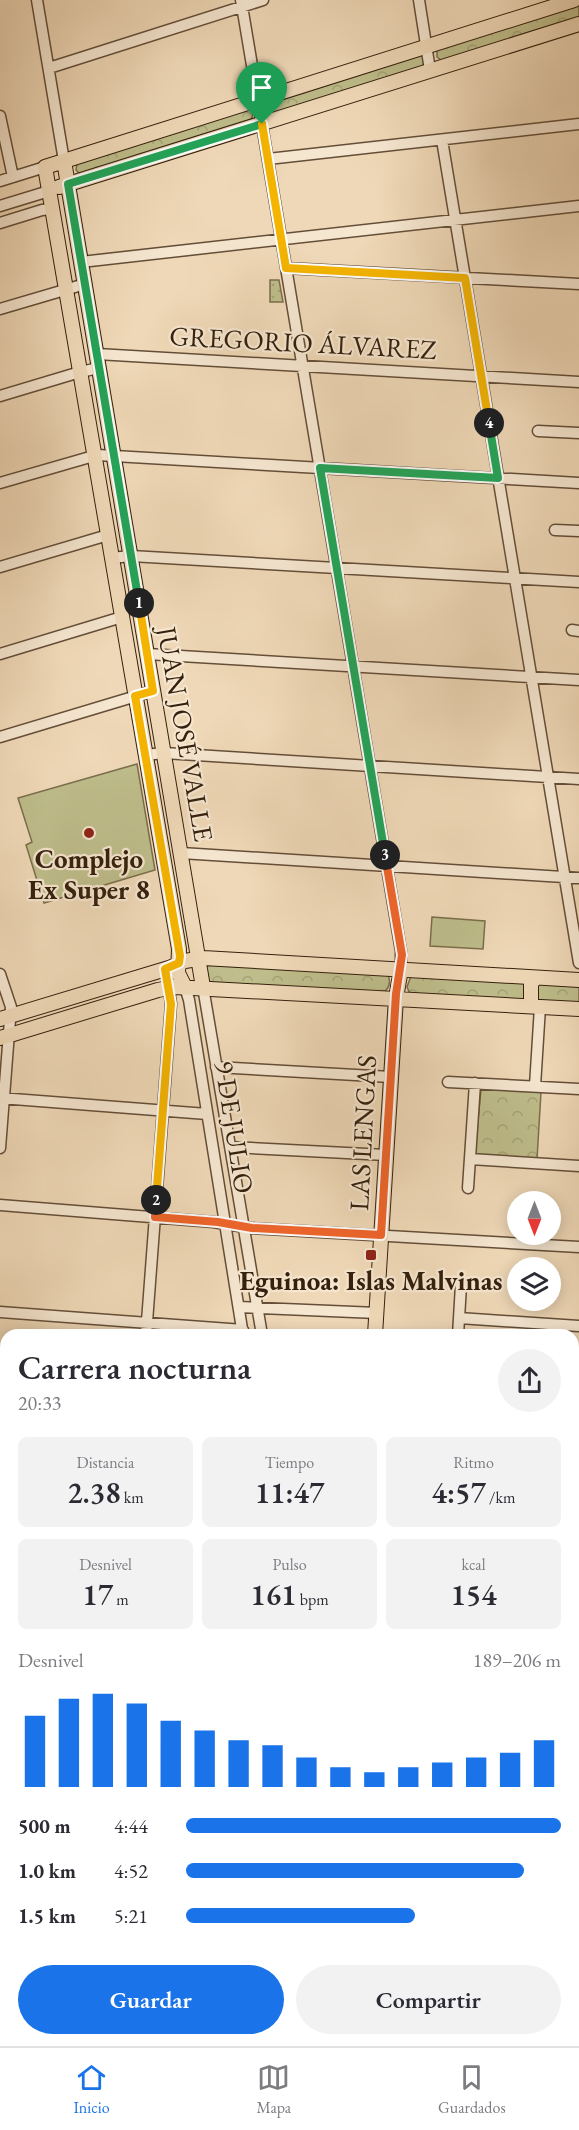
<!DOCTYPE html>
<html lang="es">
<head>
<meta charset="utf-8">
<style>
	body { margin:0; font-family:"EB Garamond",serif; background:#f2f2f3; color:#2b2b33; height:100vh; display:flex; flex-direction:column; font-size:22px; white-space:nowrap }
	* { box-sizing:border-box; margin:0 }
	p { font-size:20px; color:#7c7c81 }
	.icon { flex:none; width:33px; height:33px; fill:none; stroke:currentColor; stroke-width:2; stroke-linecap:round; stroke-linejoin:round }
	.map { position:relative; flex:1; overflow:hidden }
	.side { position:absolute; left:0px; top:1329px; width:579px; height:717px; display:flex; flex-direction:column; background:#fff; border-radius:18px 18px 0 0; box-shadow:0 3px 15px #0003 }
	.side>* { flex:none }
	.needle { width:39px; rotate:180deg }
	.fabs { position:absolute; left:507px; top:1191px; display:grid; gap:12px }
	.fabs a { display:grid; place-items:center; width:54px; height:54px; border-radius:50%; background:#fff; box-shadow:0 3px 15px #0003; font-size:30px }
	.pin { position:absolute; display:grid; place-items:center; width:51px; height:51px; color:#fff; margin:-62px -26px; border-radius:50% 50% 50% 0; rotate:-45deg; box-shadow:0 0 6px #0007 }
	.pin .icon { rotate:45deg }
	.km { position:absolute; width:30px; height:30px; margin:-15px; border-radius:50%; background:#222; color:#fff; font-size:16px; line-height:30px; text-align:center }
	.round { display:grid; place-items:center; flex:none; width:63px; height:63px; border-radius:32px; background:#f2f2f3 }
	.headline { display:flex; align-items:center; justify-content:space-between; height:102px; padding:0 18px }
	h1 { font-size:33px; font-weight:600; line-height:45px }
	.figures { display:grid; grid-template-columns:repeat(3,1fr); gap:9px; height:102px; padding:6px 18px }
	.figures div { display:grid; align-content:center; border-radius:9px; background:#f2f2f3; text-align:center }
	.figures b { font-size:30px; font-weight:600 }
	.figures small { font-size:16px; font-weight:400 }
	.figures p { font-size:16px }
	.chart { height:168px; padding:12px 18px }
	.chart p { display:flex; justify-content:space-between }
	.chart svg { width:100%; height:108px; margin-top:6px; stroke:#1a73e8; stroke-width:6 }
	.cta { display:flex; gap:12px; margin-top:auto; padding:12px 18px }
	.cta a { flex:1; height:69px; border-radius:36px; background:#1a73e8; color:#fff; font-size:24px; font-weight:600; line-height:69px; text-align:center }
	.cta a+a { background:#f2f2f3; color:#2b2b33 }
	ul { padding:0 18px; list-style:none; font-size:20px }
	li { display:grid; grid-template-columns:96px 72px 1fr; align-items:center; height:45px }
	li i { height:15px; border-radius:8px; background:#1a73e8 }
	.tabs { display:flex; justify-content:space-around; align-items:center; height:84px; border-top:2px solid #e1e1e2; background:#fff; font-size:16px; color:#7c7c81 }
	.tabs a { display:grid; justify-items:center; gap:3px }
	.tabs .selected { color:#1a73e8 }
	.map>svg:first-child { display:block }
	.grass { fill:#bebd8b; stroke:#7a6e4c; stroke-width:1.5 }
	.park { fill:url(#park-crowns); stroke:#7a6e4c; stroke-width:1.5 }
	.garden { fill:url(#garden-dots); stroke:#7a6e4c; stroke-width:1.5 }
	.water { fill:url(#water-rules); stroke:#727c6e; stroke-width:1.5 }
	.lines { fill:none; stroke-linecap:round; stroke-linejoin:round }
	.minor-casing { stroke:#644e38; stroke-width:13 }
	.major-casing { stroke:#35200d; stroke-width:16 }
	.minor { stroke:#f5e6d0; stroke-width:10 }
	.major { stroke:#efd8b7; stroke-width:14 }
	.split-1-casing { stroke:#fff; stroke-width:12 }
	.split-2-casing { stroke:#fff; stroke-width:12 }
	.split-3-casing { stroke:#fff; stroke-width:12 }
	.split-4-casing { stroke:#fff; stroke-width:12 }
	.split-5-casing { stroke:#fff; stroke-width:12 }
	.split-1 { stroke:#22a559; stroke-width:8 }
	.split-2 { stroke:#f5b400; stroke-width:8 }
	.split-3 { stroke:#f0652b; stroke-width:8 }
	.split-4 { stroke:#22a559; stroke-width:8 }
	.split-5 { stroke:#f5b400; stroke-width:8 }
	.poi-dot { fill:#8f2418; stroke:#f5e6d0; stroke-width:2 }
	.labels { text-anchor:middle; stroke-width:4.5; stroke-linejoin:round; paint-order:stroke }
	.street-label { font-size:27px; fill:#35200d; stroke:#f5e6d0 }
	.poi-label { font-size:27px; font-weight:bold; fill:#35200d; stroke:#f5e6d0 }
</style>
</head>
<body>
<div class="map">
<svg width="579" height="2046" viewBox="0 0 579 2046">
	<defs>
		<pattern id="park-crowns" width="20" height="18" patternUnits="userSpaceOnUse" patternTransform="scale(1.5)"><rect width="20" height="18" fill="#bebd8b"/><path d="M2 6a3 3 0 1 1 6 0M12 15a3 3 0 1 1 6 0" fill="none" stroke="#a4a277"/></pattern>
		<pattern id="garden-dots" width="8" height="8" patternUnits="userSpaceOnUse" patternTransform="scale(1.5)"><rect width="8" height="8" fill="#bebd8b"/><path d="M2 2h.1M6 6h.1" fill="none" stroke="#a4a277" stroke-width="1.8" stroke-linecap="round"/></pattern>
		<pattern id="water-rules" width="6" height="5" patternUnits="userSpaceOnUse" patternTransform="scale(1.5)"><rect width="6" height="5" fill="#9abaaf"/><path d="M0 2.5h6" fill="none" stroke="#7e978d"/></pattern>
	</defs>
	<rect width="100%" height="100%" fill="#efd8b7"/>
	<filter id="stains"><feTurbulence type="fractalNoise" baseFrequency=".00333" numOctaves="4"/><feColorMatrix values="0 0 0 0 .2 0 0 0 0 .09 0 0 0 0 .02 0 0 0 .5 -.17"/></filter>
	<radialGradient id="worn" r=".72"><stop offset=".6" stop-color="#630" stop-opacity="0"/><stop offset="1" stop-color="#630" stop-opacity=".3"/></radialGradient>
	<path class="grass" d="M137,764L155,870L44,903L26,845L32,842L18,798Z
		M432,917L485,921L483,949L430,946Z
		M0,1433L6,1434V1640H0Z"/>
	<path class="park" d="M579,2V21L442,61L437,57V49Z
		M420,54L424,57L423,66L271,114L265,110L266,103Z
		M251,109L253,115L250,121L80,174L76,170L77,163Z
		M207,963L388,975C391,982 389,988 384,992L212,983L208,981L204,970Z
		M411,976L529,981L528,1002L410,994L407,987Z
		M536,983L579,985V1003L538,1002Z
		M481,1089L541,1092L537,1159L478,1155L475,1154Z
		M0,1760L6,1764V1825H0Z
		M6,1926V2002L0,1964V1927Z"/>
	<path class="garden" d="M270,280H279L283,302H270Z"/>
	<path class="water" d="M579,1735V1805L573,1806V1737Z
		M0,1825H6V1886L0,1887Z"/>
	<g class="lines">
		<g class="minor-casing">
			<path id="minor" d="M37,0L64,161
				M241,0L401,951V969
				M419,0L430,70
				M49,68L263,0
				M0,116L13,177
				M442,140L579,963
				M268,159L579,124
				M0,181L45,167
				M0,206L49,191
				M0,223L42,210L52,209
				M81,262L579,206
				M286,268L579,284
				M0,309L85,284
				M97,354L579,382
				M0,396L80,372L99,368
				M538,431L579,433
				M0,483L97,455L579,483
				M555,530L579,531
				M111,558L131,556L579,582
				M0,567L108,535
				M572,630L579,631
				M0,654L122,617
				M147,654L579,680
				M0,737L153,691
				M145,755L164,753L579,779
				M181,853L579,878
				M0,974L11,1007L0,1148
				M185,987L189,1000L243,1335
				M203,987L262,1335
				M216,1067L391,1077
				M448,1082L579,1089
				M535,1086L540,1007
				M0,1098L207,1114
				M230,1147L386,1155
				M470,1159L579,1166
				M468,1188L475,1083
				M0,1205L213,1222L251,1228L579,1247
				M239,1307L377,1313
				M0,1312L243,1330
				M459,1318L579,1326
				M146,1335L171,1004L166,969
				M458,1335L461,1285
				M573,1404H579
				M0,1416H6
				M573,1484L579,1485
				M575,1563L579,1499
				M573,1641H579
				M0,1753L6,1760
				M573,1856L579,1855
				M0,1915L6,1914
				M0,1990L6,2027
				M573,2010L579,2009
				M8,2040L9,2046
				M50,2040L51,2046
				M299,2040L300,2046
				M541,2040L542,2046
				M151,2046L186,2040
				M360,2046L393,2040"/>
		</g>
		<g class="major-casing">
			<path id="major" d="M64,161L203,987
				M59,187L579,24
				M185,987L178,973L179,949L45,167L574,0
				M535,1007L531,1004V983L536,978
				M0,1019L169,968L185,961L203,958L579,980
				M0,1038L158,990L174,987L579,1009
				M375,1335L396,998L401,969
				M0,1648L6,1649
				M0,1666H6
				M573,1692L579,1693
				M346,2040L347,2046"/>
		</g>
		<use href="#minor" class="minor"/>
		<use href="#major" class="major"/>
	</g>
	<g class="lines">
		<g class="split-1-casing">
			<path id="split-1" d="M139,603L68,184L262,124"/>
		</g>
		<g class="split-2-casing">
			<path id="split-2" d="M139,603L153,691L135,696L180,956L179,963L165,969L171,1004L156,1200"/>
		</g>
		<g class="split-3-casing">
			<path id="split-3" d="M156,1200L155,1217L218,1222L252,1228L381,1235L396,994L402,955L385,855"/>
		</g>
		<g class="split-4-casing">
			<path id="split-4" d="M385,855L320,468L498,478L489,423"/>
		</g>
		<g class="split-5-casing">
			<path id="split-5" d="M262,124L286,268L465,278L489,423"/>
		</g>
		<use href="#split-1" class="split-1"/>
		<use href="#split-2" class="split-2"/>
		<use href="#split-3" class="split-3"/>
		<use href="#split-4" class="split-4"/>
		<use href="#split-5" class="split-5"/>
	</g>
	<g class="poi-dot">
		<circle cx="89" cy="833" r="6"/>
		<rect x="365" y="1249" width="12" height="12" rx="3"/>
	</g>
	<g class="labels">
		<g class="street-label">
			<text transform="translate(303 343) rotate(3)" y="9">GREGORIO ÁLVAREZ</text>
			<text transform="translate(185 734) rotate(80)" y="9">JUAN JOSÉ VALLE</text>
			<text transform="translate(234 1127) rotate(81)" y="9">9 DE JULIO</text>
			<text transform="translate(363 1133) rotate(-87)" y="9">LAS LENGAS</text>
		</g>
		<g class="poi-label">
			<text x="89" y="868">Complejo<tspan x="89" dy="31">Ex Super 8</tspan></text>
			<text x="371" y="1290">Eguinoa: Islas Malvinas</text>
		</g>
	</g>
	<rect width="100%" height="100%" filter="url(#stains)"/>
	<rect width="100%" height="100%" fill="url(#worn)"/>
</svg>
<div class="fabs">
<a><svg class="needle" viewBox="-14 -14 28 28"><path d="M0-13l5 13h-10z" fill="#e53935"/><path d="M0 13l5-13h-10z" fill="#7c7c81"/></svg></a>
<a><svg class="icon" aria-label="layers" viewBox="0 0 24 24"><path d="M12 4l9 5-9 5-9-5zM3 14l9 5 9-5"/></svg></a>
</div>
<div class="pin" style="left:262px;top:124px;background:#1e9e55"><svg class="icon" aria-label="arrive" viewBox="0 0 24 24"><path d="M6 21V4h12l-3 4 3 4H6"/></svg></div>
<b class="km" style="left:139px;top:603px">1</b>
<b class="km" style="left:156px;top:1200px">2</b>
<b class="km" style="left:385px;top:855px">3</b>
<b class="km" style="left:489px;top:423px">4</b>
<section class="side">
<div class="headline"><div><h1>Carrera nocturna</h1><p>20:33</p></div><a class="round"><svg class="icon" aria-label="share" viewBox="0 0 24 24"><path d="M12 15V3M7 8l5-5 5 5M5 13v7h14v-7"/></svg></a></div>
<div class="figures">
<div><p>Distancia</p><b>2.38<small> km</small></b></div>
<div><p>Tiempo</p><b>11:47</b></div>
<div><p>Ritmo</p><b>4:57<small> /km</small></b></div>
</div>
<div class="figures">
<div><p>Desnivel</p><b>17<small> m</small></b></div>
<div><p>Pulso</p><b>161<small> bpm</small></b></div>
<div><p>kcal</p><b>154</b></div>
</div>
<div class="chart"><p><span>Desnivel</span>189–206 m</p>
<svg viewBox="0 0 160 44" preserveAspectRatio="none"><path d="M5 44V15M15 44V8M25 44V6M35 44V10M45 44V17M55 44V21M65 44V25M75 44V27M85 44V32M95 44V36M105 44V38M115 44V36M125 44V34M135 44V32M145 44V30M155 44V25"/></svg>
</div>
<ul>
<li><b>500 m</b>4:44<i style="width:100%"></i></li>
<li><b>1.0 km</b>4:52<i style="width:90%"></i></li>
<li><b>1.5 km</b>5:21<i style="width:61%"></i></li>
</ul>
<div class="cta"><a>Guardar</a><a>Compartir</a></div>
</section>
</div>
<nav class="tabs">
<a class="selected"><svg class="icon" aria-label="home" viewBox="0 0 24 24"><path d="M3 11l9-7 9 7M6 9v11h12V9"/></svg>Inicio</a>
<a><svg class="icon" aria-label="map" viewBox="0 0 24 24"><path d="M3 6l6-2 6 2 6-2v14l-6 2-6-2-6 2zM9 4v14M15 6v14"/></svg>Mapa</a>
<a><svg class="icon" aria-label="saved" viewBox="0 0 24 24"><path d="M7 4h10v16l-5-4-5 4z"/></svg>Guardados</a>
</nav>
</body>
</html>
